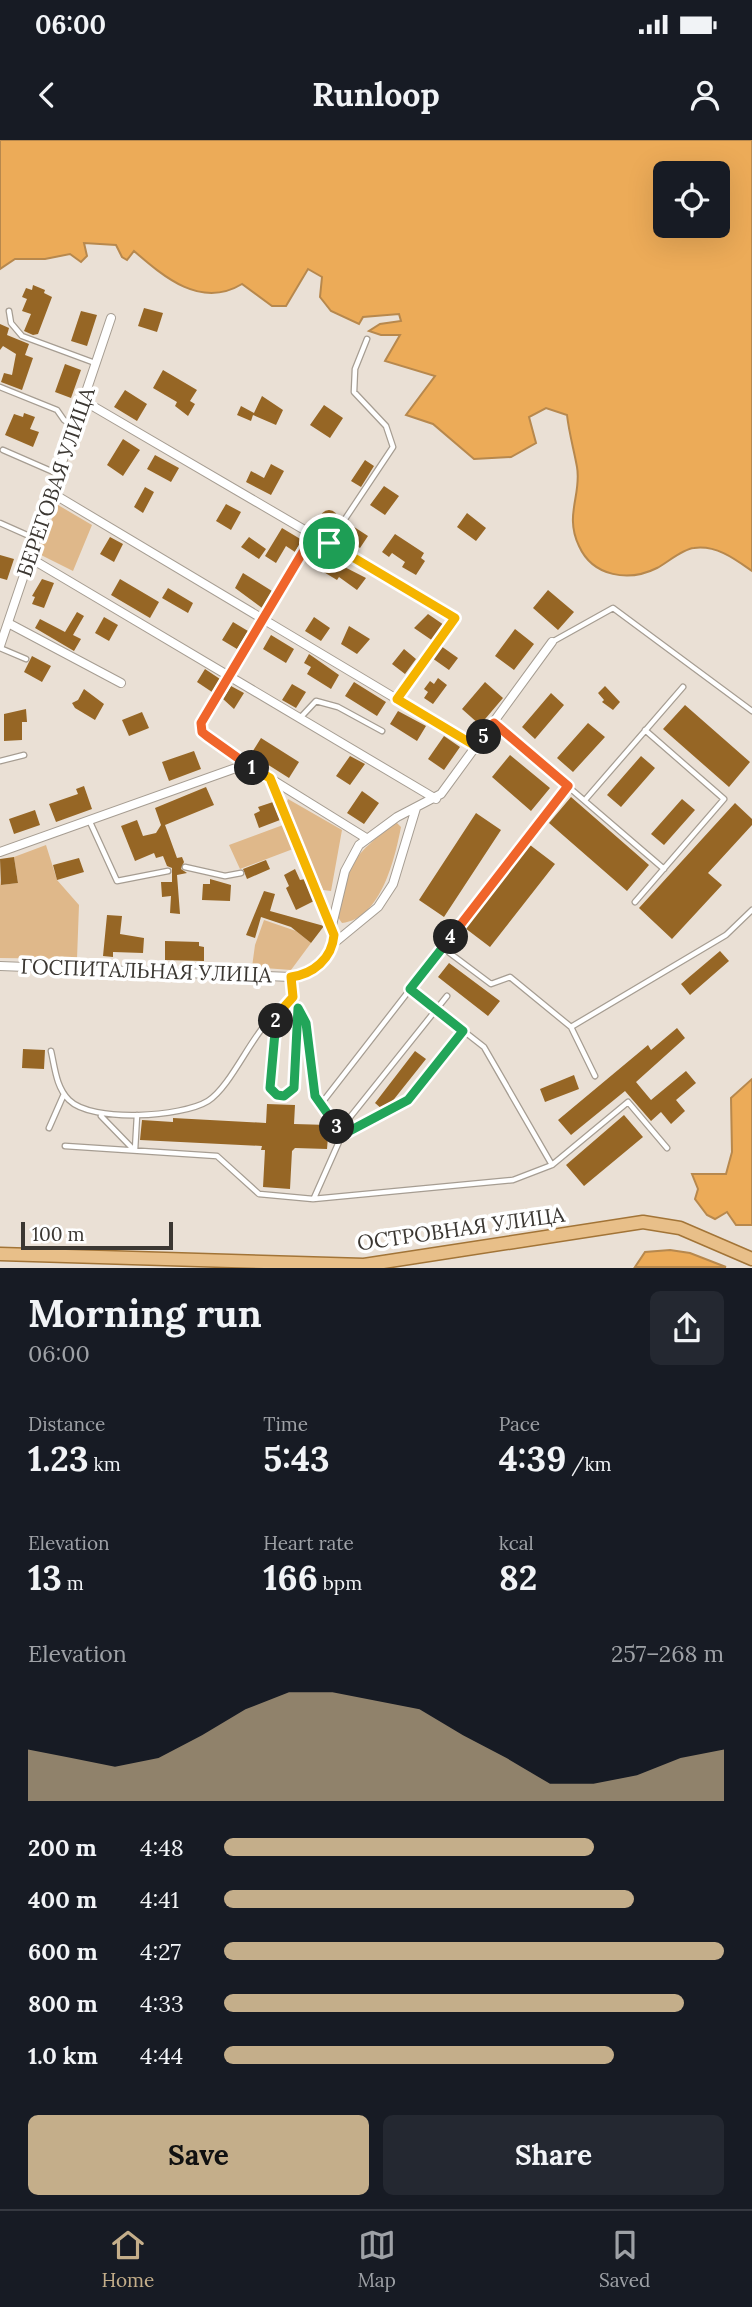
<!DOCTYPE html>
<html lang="en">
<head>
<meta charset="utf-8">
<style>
	body { margin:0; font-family:Lora,serif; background:#242831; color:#f1f3f6; height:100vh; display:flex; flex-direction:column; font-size:26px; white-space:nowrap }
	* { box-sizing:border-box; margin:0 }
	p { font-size:23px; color:#9ea1a6 }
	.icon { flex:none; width:38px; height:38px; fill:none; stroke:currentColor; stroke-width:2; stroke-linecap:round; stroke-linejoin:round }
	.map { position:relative; height:1128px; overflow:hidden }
	.sheet { display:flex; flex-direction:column; background:#171b24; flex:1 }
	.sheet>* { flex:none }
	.controls { position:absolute; left:653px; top:21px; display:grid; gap:14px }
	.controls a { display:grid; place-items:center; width:77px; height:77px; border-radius:10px; background:#171b24; box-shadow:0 7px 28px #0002; font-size:35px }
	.scale { position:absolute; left:21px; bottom:18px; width:152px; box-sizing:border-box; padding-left:7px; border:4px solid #3b3732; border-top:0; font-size:19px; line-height:24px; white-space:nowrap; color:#3b3732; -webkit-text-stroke:5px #fff; paint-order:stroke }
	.pin { position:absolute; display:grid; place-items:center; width:60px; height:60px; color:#fff; margin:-30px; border:4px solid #fff; border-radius:50%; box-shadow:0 2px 7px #0007 }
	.km { position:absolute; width:35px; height:35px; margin:-18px; border-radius:50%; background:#222; color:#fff; font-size:19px; line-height:35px; text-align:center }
	.round { display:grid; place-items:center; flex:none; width:74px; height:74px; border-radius:10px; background:#242831 }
	.overview { display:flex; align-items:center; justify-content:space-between; height:119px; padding:0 28px }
	h1 { font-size:38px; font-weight:700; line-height:52px }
	.figures { display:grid; grid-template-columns:repeat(3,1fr); gap:10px; height:119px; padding:7px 28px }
	.figures div { display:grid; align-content:center }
	.figures b { font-size:35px; font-weight:700 }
	.figures small { font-size:19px; font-weight:400 }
	.figures p { font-size:19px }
	.chart { height:196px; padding:14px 28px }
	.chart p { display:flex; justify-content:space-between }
	.chart svg { width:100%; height:126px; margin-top:7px; fill:#c4ae8a; opacity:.7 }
	.primary-button { display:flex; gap:14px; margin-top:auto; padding:14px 28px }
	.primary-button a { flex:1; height:80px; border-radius:10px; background:#c4ae8a; color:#111; font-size:28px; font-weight:700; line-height:80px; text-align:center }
	.primary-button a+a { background:#242831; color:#f1f3f6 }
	ul { padding:0 28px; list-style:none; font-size:23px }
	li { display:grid; grid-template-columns:112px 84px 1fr; align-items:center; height:52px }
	li i { height:18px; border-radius:9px; background:#c4ae8a }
	.status { display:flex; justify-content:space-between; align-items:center; height:49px; padding:0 35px; background:#171b24; direction:ltr }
	.status svg { height:19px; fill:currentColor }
	header { display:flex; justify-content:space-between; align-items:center; height:91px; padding:0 28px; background:#171b24; font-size:32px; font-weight:700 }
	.tab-bar { display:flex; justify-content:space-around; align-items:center; height:98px; border-top:2px solid #363941; background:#171b24; font-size:19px; color:#9ea1a6 }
	.tab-bar a { display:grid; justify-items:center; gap:4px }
	.tab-bar .on { color:#c4ae8a }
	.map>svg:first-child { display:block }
	.green { fill:#dfb88a }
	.water { fill:#ecab58; stroke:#b7884d; stroke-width:2; fill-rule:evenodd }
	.building { fill:#966625 }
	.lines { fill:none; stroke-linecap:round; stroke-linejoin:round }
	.lane-casing { stroke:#a69d92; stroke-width:7 }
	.street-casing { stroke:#a69d92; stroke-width:10 }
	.primary-casing { stroke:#a27437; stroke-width:15 }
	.lane { stroke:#fff; stroke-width:4.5 }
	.street { stroke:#fff; stroke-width:8 }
	.primary { stroke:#e8bf89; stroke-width:12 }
	.split-1-casing { stroke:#fff; stroke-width:14 }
	.split-2-casing { stroke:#fff; stroke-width:14 }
	.split-3-casing { stroke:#fff; stroke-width:14 }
	.split-4-casing { stroke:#fff; stroke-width:14 }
	.split-5-casing { stroke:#fff; stroke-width:14 }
	.split-6-casing { stroke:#fff; stroke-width:14 }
	.split-1 { stroke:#f0652b; stroke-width:9 }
	.split-2 { stroke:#f5b400; stroke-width:9 }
	.split-3 { stroke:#22a559; stroke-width:9 }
	.split-4 { stroke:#22a559; stroke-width:9 }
	.split-5 { stroke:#f0652b; stroke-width:9 }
	.split-6 { stroke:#f5b400; stroke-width:9 }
	.labels { text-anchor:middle; stroke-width:7; stroke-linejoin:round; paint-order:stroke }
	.street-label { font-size:21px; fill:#3b3732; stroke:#fff }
</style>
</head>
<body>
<div class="status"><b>06:00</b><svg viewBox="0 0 49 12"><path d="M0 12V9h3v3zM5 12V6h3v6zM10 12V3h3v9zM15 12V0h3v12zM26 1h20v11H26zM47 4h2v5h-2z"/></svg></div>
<header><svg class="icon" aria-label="back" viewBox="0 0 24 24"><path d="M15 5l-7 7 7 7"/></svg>Runloop<svg class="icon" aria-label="person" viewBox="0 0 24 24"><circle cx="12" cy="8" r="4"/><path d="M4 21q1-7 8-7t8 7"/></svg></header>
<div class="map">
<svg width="752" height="1128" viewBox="0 0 752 1128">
	<rect width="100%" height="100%" fill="#eae0d5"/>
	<path class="green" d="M58,365L92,385L73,431L37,413Z
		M288,659L342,690L331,751L323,750L285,668Z
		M396,682L401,687C395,718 381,779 342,783L337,776C348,720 354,716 396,682Z
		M283,685L293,709L240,729L229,705Z
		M46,705L57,740L79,765L77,819L0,818V740L1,745L18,743L14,717Z
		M264,780L296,791L311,803L291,830L252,827L255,805Z"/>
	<path class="water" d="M0,0H752V431C735,419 717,405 694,408C682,409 667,423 657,428C629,442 593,437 579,406C564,375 582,354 577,327C574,310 569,293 567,275L546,268L529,277L536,303L511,317L474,319L433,284L406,275L435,236L385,221L400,195H381L369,191L380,184L401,181L399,174L363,177L359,184L331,171L320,157L322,137L308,129L286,166H272L242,144C201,169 164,137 134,111L127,120L122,117L116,105L84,103L87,116L81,122L70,114L45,119H15L0,129ZM665,33H718V86H665Z
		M752,939V1085H736L727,1072L715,1079L707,1075L695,1059L698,1049L692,1034H726L732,1012L731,958Z
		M670,1110L690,1113L726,1127H635L645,1112Z"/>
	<path class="building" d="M33,145L45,150L44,153L52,157L38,194L33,195L24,191L31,174L22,171L27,159L22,157L26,148L32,150Z
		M144,168L163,173L157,192L138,186Z
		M81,171L97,175L87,206L71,201Z
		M0,184L9,188L7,195L29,204L25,215L33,218L22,250L1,242L4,233L12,235L16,214L3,206L0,210Z
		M65,224L81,230L71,258L55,252Z
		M163,230L197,250L190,261L195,264L188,276L175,266L177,262L153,248Z
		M125,250L147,264L137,281L114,267Z
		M262,256L283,270L276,285L253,275L251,281L237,275L241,266L254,273Z
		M324,265L343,278L330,298L310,285Z
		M24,273L35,277L30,289L39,292L33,307L5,295L14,274L23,277Z
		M123,299L140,310L123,336L107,325Z
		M155,315L179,328L171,342L147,329Z
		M365,320L374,326L361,347L351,341Z
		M271,324L284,331L271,355L246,342L251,331L264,338Z
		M384,346L399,356L385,375L370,365Z
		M145,347L154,352L143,373L134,367Z
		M226,364L241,372L231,390L216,381Z
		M320 379a9 9 0 1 1 18 0a9 9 0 1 1-18 0Z
		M467,373L486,388L476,401L457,387Z
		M348,383L368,396L360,408L340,395Z
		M282,388L302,400L295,412L286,406L276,423L265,416Z
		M395,394L424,413L421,418L425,421L416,435L402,427L405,422L392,413L389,417L382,412Z
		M110,397L123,404L114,422L100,414Z
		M249,397L266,409L259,419L241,407Z
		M0,415L14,419L7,440L0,438Z
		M329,419L366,438L357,450L339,437L337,440L322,431Z
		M243,433L272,451L262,468L235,448Z
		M42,439L54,443L44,468L32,464L35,457L32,456Z
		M120,439L159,462L150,478L111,455Z
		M168,448L193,463L188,473L162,458Z
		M548,450L574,472L558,490L533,468Z
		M77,472L84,476L73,495L81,499L74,511L35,488L40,479L65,492Z
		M428,474L444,485L433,501L414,488Z
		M104,477L118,485L109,501L95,493Z
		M314,477L330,488L321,501L305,491Z
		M233,482L248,491L237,509L222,500Z
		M349,486L370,499L357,514L341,504Z
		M515,489L534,504L514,530L495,516Z
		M271,495L294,509L286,523L263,509Z
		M441,506L458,518L449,530L432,518Z
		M404,509L416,519L405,534L392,524Z
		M309,514L339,535L331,549L307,534L311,527L304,523Z
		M32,516L51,526L42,542L24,532Z
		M205,529L220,539L212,552L197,542Z
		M438,538L447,545L433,564L424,558L428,552L424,549L430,541L434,544Z
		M354,542L386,562L377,576L345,556Z
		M485,542L503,558L480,585L462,569Z
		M292,544L306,552L296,568L282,560Z
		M231,546L244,553L234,569L223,559Z
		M605,546L620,562L613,570L602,562L604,560L598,553Z
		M84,549L104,564L95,580L75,568L72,563L78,560Z
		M551,553L564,565L535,599L522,587Z
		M685,565L750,622L729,647L663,589Z
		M26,569L27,582H22V600L4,601V574Z
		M398,571L426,586L417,601L390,584Z
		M142,572L149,588L129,596L122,580Z
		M588,583L605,597L573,632L557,618Z
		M444,596L460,607L444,630L428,619Z
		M261,598L299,622L289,638L251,614Z
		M194,611L201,629L169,641L162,622Z
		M510,615L550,648L531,671L492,637Z
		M350,616L365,624L350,645L336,636Z
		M641,616L655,628L621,667L607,655Z
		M84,646L92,669L56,682L49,664L78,654L76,649Z
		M206,647L214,665L165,685L177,718L182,717L184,722L181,729L187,733L177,735L180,774L170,773L171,756L162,757L161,742H172V728L167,726L163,716L156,718L154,713L135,721L121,686L137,680L143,696L156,693L161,685L155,668Z
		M362,651L379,663L364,684L347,673Z
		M571,657L649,725L627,751L549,683Z
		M682,659L695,670L664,705L651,694Z
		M273,662L280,680L259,688L254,674L260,671L258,667Z
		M735,663L752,679V685L708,733L722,745L672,799L639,768Z
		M35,670L40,685L14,694L9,679Z
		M476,673L501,690L444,777L419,760Z
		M530,705L555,724L490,807L465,788Z
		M14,717L18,743L1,745L0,719Z
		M79,718L84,732L57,740L53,725Z
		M266,720L270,729L247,739L243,729Z
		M295,729L300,740L305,739L314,761L296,770L286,748L289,746L284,735Z
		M210,739L231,745L230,761L202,760L203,744H210Z
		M264,751L275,754L270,771L324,786L311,803L291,787L261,777L255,798L246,795Z
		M107,775L122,776L120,794L144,798L143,813L113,812V817L103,816Z
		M165,801L199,802V806L204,807V821L165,820Z
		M720,811L729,821L690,855L681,844Z
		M449,823L500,861L488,876L438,837Z
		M677,888L685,898L636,942L651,960L686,931L696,943L676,960L685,971L671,984L661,972L651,981L625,951L571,995L558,980L648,905L651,910Z
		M23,909L45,910L44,929L22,928Z
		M415,911L426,919L391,963L382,969L375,963Z
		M574,935L579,949L545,962L540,949Z
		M267,964L295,965L294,984L329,985L327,1009L295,1008L292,1011L290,1049L263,1047L265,1010H261L262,1006L140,1000L142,980L173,982V978L266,983Z
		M624,975L643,997L584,1046L566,1025Z"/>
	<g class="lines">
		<g class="lane-casing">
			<path id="lane" d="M9,171L11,183L22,196L95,223
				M0,247L57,270L64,280L74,286
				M3,310L58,334
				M0,383L36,399
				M329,403L393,307L386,286L354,252L355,229L367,199
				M552,502L613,468L752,571
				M0,508L26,519
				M397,559L454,479
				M301,577L316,561L338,567L382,591
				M494,583L664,729
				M0,621L24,615
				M585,660L683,547
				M90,682L117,741L168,731
				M185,727L225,736L241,733
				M635,762L724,659L645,590
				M443,808L491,844L510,837L571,887L726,795L752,770
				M291,837L293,857L306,883L315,956L342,995L314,1058
				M410,849L484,907L552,1025L628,962L667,1008
				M277,876L270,946L275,954L284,956L292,951L294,945L298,871
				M571,887L595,936
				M51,911C55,928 56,947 69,960C92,983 182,977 208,961C230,947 250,899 270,879C278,872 286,865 293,857
				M321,964L568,646
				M101,976L134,1010
				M49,988L64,954
				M343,994L347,981L447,856
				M343,995L408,960L463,891
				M65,1006L217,1016L259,1054L313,1059L513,1040L552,1025
				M135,1010L137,975"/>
		</g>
		<g class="street-casing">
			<path id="street" d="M84,261L455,478
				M52,353L477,607
				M313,395L201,583L202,592L247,624L366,698
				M30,418L436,659
				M8,483L121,543
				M0,506L111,178
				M0,712L247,624
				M332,785L345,731L359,705L397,677L441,654L552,502
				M333,804L378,767L393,744L416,668
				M0,826L291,837C315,834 336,816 333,790L270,638"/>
		</g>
		<g class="primary-casing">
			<path id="primary" d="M0,1114L364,1125L643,1082L680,1088L752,1119"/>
		</g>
		<use href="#lane" class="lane"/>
		<use href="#street" class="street"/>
		<use href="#primary" class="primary"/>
	</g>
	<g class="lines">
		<g class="split-1-casing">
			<path id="split-1" d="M252,628L207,596L202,592L201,583L313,395L329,403"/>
		</g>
		<g class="split-2-casing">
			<path id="split-2" d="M252,628L270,638L334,795C332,819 313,834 291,837L293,857L277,875L276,881"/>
		</g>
		<g class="split-3-casing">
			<path id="split-3" d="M276,881L270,948L277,955L284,956L294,948L298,868L306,883L315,956L337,987"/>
		</g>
		<g class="split-4-casing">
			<path id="split-4" d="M337,987L342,995L408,960L463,891L410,849L451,797"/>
		</g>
		<g class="split-5-casing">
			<path id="split-5" d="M451,797L568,646L494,583L484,597"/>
		</g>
		<g class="split-6-casing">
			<path id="split-6" d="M329,403L455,478L397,559L477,607L484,597"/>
		</g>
		<use href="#split-1" class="split-1"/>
		<use href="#split-2" class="split-2"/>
		<use href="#split-3" class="split-3"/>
		<use href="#split-4" class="split-4"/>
		<use href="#split-5" class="split-5"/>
		<use href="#split-6" class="split-6"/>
	</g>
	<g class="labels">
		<g class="street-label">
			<text transform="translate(56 342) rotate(-71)" y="7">БЕРЕГОВАЯ УЛИЦА</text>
			<text transform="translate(146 831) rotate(2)" y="7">ГОСПИТАЛЬНАЯ УЛИЦА</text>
			<text transform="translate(461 1089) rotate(-8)" y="7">ОСТРОВНАЯ УЛИЦА</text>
		</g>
	</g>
</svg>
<div class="controls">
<a><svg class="icon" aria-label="locate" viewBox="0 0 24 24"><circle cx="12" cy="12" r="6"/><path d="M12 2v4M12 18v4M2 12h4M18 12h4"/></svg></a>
</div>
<div class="scale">100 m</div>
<div class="pin" style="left:329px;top:403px;background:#1e9e55"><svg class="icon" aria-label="arrive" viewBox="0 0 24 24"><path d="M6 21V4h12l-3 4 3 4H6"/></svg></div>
<b class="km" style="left:252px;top:628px">1</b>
<b class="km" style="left:276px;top:881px">2</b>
<b class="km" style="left:337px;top:987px">3</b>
<b class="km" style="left:451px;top:797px">4</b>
<b class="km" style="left:484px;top:597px">5</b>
</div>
<section class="sheet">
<div class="overview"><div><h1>Morning run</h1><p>06:00</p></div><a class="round"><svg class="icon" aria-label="share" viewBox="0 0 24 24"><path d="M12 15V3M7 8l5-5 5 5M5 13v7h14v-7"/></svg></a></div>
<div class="figures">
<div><p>Distance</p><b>1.23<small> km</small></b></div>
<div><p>Time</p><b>5:43</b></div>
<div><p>Pace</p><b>4:39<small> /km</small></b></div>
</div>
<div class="figures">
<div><p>Elevation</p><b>13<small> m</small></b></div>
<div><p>Heart rate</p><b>166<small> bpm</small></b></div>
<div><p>kcal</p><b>82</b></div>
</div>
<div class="chart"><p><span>Elevation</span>257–268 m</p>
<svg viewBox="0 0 160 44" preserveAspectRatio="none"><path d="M0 44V26L10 29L20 32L30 29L40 21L50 12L60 6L70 6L80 9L90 12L100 21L110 29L120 38L130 38L140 35L150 29L160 26V44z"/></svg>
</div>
<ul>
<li><b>200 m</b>4:48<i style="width:74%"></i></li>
<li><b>400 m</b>4:41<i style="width:82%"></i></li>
<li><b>600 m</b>4:27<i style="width:100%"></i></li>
<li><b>800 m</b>4:33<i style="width:92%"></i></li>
<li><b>1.0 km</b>4:44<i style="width:78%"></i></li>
</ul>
<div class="primary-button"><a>Save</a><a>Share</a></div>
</section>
<nav class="tab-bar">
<a class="on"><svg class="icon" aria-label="home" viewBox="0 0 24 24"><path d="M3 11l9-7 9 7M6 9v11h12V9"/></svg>Home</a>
<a><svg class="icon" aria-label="map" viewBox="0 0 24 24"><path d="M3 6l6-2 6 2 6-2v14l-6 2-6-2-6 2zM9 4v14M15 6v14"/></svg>Map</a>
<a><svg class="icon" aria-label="saved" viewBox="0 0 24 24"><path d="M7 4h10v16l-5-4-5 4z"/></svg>Saved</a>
</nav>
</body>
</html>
